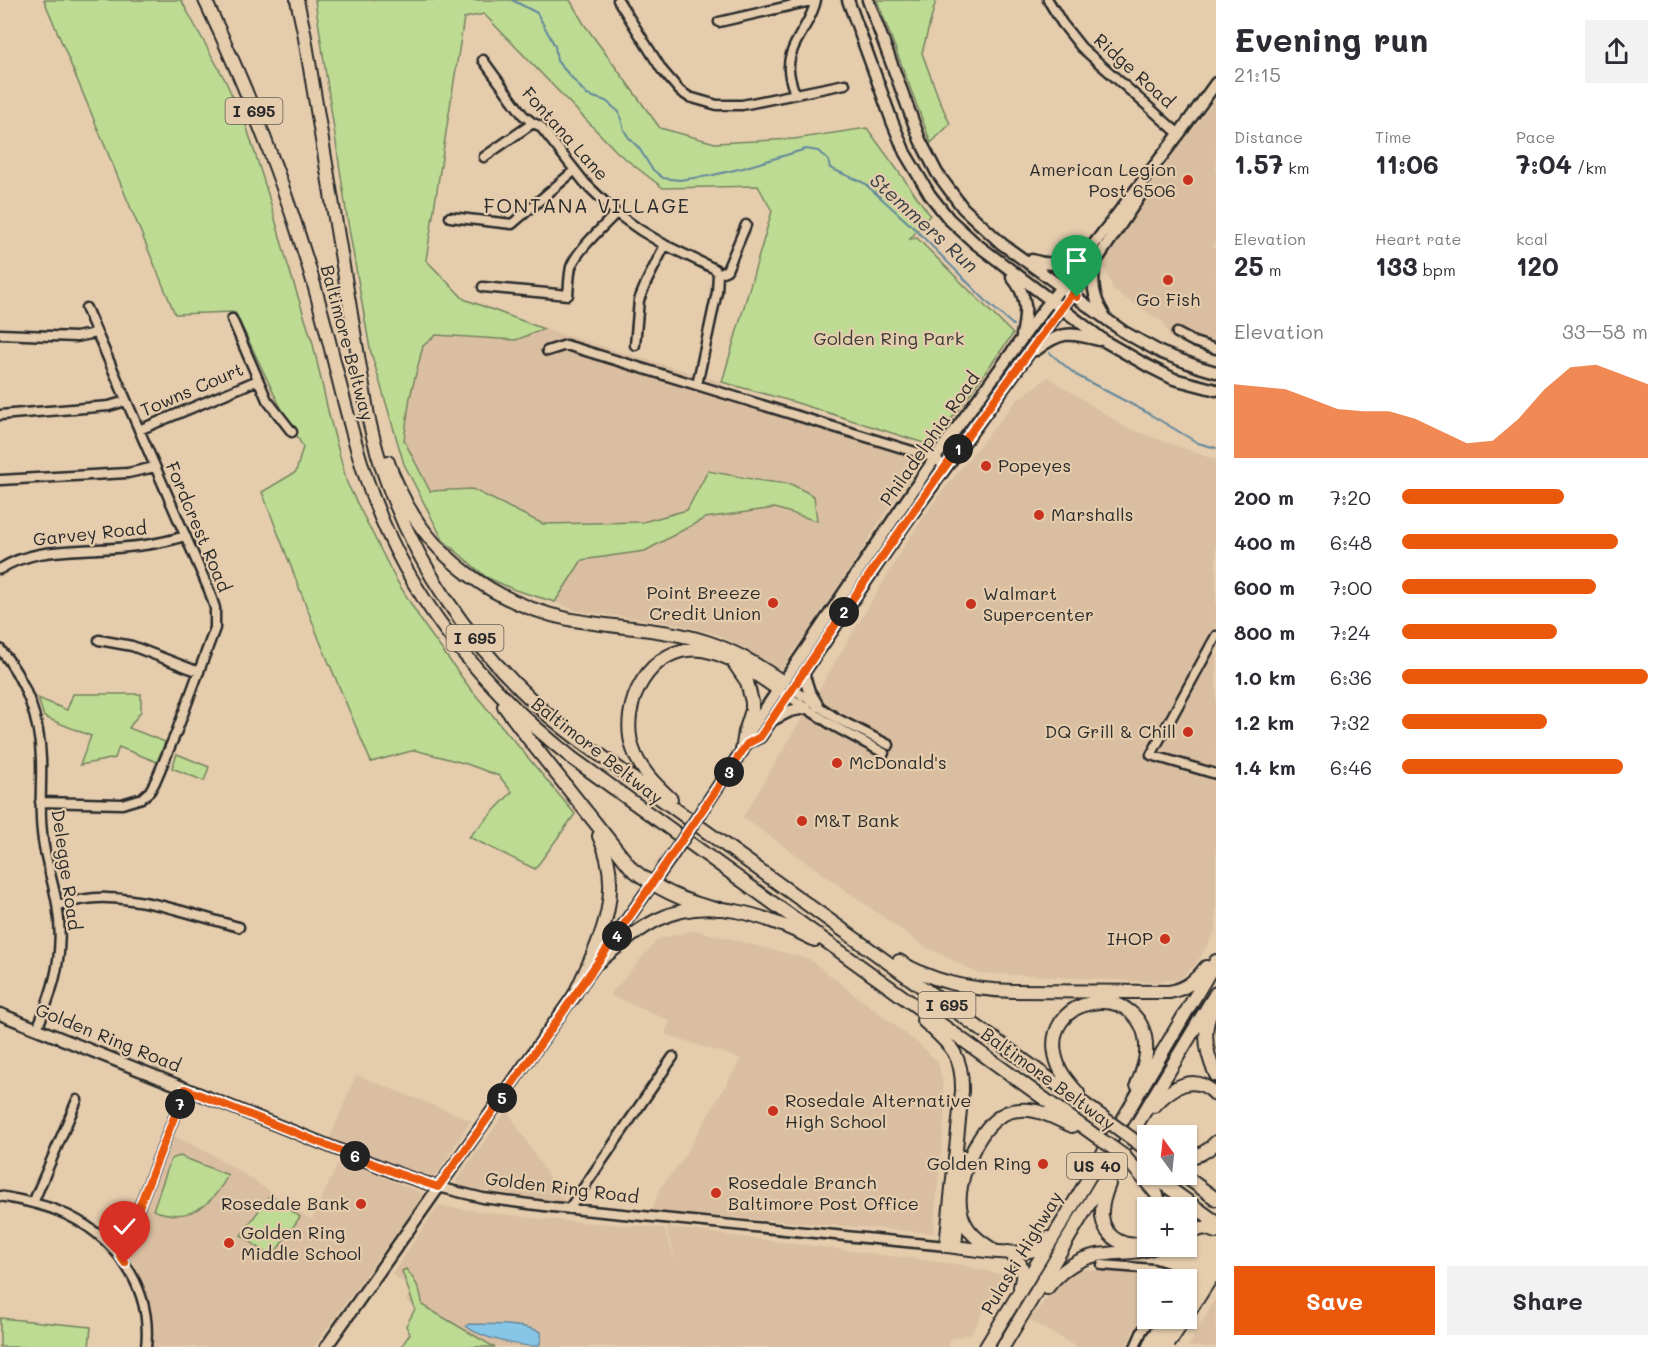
<!DOCTYPE html>
<html lang="en">
<head>
<meta charset="utf-8">
<style>
	body { margin:0; font-family:Mali,sans-serif; background:#f2f2f3; color:#2b2b33; height:100vh; display:flex; flex-direction:column; font-size:22px; white-space:nowrap }
	* { box-sizing:border-box; margin:0 }
	p { font-size:20px; color:#7c7c81 }
	.icon { flex:none; width:33px; height:33px; fill:none; stroke:currentColor; stroke-width:2; stroke-linecap:round; stroke-linejoin:round }
	.map { position:relative; flex:1; overflow:hidden }
	.panel { display:flex; flex-direction:column; background:#fff; width:450px }
	.panel>* { flex:none }
	.needle { width:39px; rotate:345deg }
	.fabs { position:absolute; left:1137px; top:1125px; display:grid; gap:12px }
	.fabs a { display:grid; place-items:center; width:60px; height:60px; border-radius:0px; background:#fff; box-shadow:0 2px 4px #0004; font-size:30px }
	.pin { position:absolute; display:grid; place-items:center; width:51px; height:51px; color:#fff; margin:-62px -26px; border-radius:50% 50% 50% 0; rotate:-45deg; box-shadow:0 0 6px #0007 }
	.pin .icon { rotate:45deg }
	.km { position:absolute; width:30px; height:30px; margin:-15px; border-radius:50%; background:#222; color:#fff; font-size:16px; line-height:30px; text-align:center }
	.round { display:grid; place-items:center; flex:none; width:63px; height:63px; border-radius:0px; background:#f2f2f3 }
	.headline { display:flex; align-items:center; justify-content:space-between; height:102px; padding:0 18px }
	h1 { font-size:33px; font-weight:800; line-height:45px }
	.stats { display:grid; grid-template-columns:repeat(3,1fr); gap:9px; height:102px; padding:6px 18px }
	.stats div { display:grid; align-content:center }
	.stats b { font-size:26px; font-weight:800 }
	.stats small { font-size:16px; font-weight:400 }
	.stats p { font-size:16px }
	.chart { height:168px; padding:12px 18px }
	.chart p { display:flex; justify-content:space-between }
	.chart svg { width:100%; height:108px; margin-top:6px; fill:#ea580c; opacity:.7 }
	.action { display:flex; gap:12px; margin-top:auto; padding:12px 18px }
	.action a { flex:1; height:69px; border-radius:0px; background:#ea580c; color:#fff; font-size:24px; font-weight:800; line-height:69px; text-align:center }
	.action a+a { background:#f2f2f3; color:#2b2b33 }
	ul { padding:0 18px; list-style:none; font-size:20px }
	li { display:grid; grid-template-columns:96px 72px 1fr; align-items:center; height:45px }
	li i { height:15px; border-radius:8px; background:#ea580c }
	main { display:flex; flex:1; min-height:0 }
	.map>svg:first-child { display:block }
	.built { fill:#dabea1 }
	.green { fill:#bddb93; stroke:#74835f; stroke-width:1.5 }
	.water { fill:#88c6e8; stroke:#63889c; stroke-width:1.5 }
	.lines { fill:none; stroke-linecap:round; stroke-linejoin:round }
	.stream { stroke:#63889c; stroke-width:2 }
	.minor-casing { stroke:#2b2b2b; stroke-width:13 }
	.major-casing { stroke:#2b2b2b; stroke-width:15 }
	.highway-casing { stroke:#2b2b2b; stroke-width:16 }
	.minor { stroke:#e4ccad; stroke-width:8 }
	.major { stroke:#e4ccad; stroke-width:10 }
	.highway { stroke:#e4ccad; stroke-width:12 }
	.rail { stroke:#2b2b2b; stroke-width:2 }
	.major-bridge-casing { stroke:#2b2b2b; stroke-width:15; stroke-linecap:butt }
	.highway-bridge-casing { stroke:#2b2b2b; stroke-width:16; stroke-linecap:butt }
	.major-bridge { stroke:#e4ccad; stroke-width:10 }
	.highway-bridge { stroke:#e4ccad; stroke-width:12 }
	.route-casing { stroke:#fff; stroke-width:12 }
	.route { stroke:#ea580c; stroke-width:8 }
	.poi-dot { fill:#c8321e; stroke:#e4ccad; stroke-width:2 }
	.labels { text-anchor:middle; stroke-width:4.5; stroke-linejoin:round; paint-order:stroke }
	.shield { fill:#e4ccad; stroke:#625b52; stroke-width:1.5 }
	.shield-label { font-size:16px; font-weight:bold; fill:#2b2b2b }
	.street-label { font-size:18px; fill:#2b2b2b; stroke:#e4ccad }
	.poi-label { font-size:18px; fill:#2b2b2b; stroke:#e4ccad; text-anchor:start }
	.park-label { font-size:18px; fill:#3a3d35; stroke:#e4ccad }
	.neighbourhood-label { font-size:20px; letter-spacing:1.5px; fill:#2b2b2b; stroke:#e4ccad }
	.water-label { font-size:20px; font-style:italic; fill:#394247; stroke:#e4ccad }
</style>
</head>
<body>
<main>
<div class="map">
<svg width="1216" height="1347" viewBox="0 0 1216 1347">
	<rect width="100%" height="100%" fill="#e4ccad"/>
	<filter id="ink" filterUnits="userSpaceOnUse"><feTurbulence type="fractalNoise" baseFrequency=".0167" numOctaves="2"/><feDisplacementMap in="SourceGraphic" scale="12" xChannelSelector="R" yChannelSelector="G"/><feConvolveMatrix kernelMatrix="1 2 1 2 8 2 1 2 1" color-interpolation-filters="sRGB"/></filter>
	<g filter="url(#ink)">
		<path class="built" d="M1216,98V240L1212,246L1216,249V345L1183,332L1178,328L1171,340L1163,322L1114,291L1103,264L1151,185Z
			M544,329L722,382L718,398L918,460L914,473L889,507L848,572L781,670L719,635L673,623L578,611L555,602L582,560L645,551L705,518L775,508L816,520L814,496L791,484L708,471L687,510L643,522L543,524L472,489L430,491L404,440L410,397L423,346L436,335L516,340Z
			M1048,377L1125,427L1216,460V930L1197,963L1180,979L1155,982L977,973L924,946L743,817L908,540L939,495L1017,400Z
			M694,930L809,959L920,1045L938,1062L943,1086L945,1113L933,1233L652,1211L660,1188L681,1162L741,1059L665,1034L670,1021L610,995L658,939Z
			M356,1075L471,1120L437,1174L431,1178L424,1179L330,1138Z
			M507,1110L565,1203L459,1186L456,1181Z
			M174,1136L213,1155L244,1174L312,1220L340,1159L424,1194L314,1347H149L151,1326L146,1298L129,1252Z
			M438,1206L540,1219L664,1228L677,1265L666,1227L962,1265L1004,1275L971,1334L951,1339L948,1347H482L406,1301L411,1288L392,1274Z
			M1077,1269L1146,1273L1164,1277L1163,1279L1148,1280L1147,1307L1133,1332L1127,1347H1077L1029,1320L1057,1286Z
			M1216,1298V1347H1188Z"/>
		<path class="green" d="M44,0H181L225,80L246,125L268,194L287,262L313,344L329,415L347,483L395,578L424,625L469,687L575,814L535,869L469,837L512,792L499,776L467,764L415,750L371,762L321,644L262,492L296,472L303,447L277,400L235,312L175,314Z
			M315,0H570L584,24L660,128L715,143L794,139L867,128L930,215L910,239L917,238L1013,334L934,443L930,445L794,402L722,382L772,211L758,186L663,188L618,153L484,14L464,18L426,260L464,299L544,329L516,340L436,335L423,346L410,397L404,440L430,491L472,489L543,524L643,522L687,510L708,471L763,481L791,484L814,496L817,521L775,508L705,518L645,551L582,560L555,602L515,590L486,577L443,540L404,464L370,349L347,217Z
			M877,0H936L922,53L939,99L950,124L931,143Z
			M73,694H141V711L129,728L165,742L157,762L119,747L115,758L80,765L91,736L44,717L38,698L67,710Z
			M177,754L209,767L204,781L172,768Z
			M180,1156L228,1175C212,1206 189,1224 153,1210L171,1159Z
			M270,1195L300,1217L272,1257L241,1235Z
			M406,1269C415,1280 422,1291 422,1305L494,1347H401L410,1334L406,1326L415,1309L402,1271Z
			M0,1318L91,1327L89,1347H0Z"/>
		<path class="water" d="M469,1324C490,1325 523,1323 541,1332V1339L539,1346C522,1347 480,1338 466,1326Z"/>
		<g class="lines">
			<path class="stream" d="M512,0L537,13L555,46L557,61L587,95L606,101L619,112L624,130L629,138L639,148L652,169L663,178L679,180L709,176L743,168L806,149L818,151L828,160L830,168L864,183L881,198L915,229L988,303L1013,325
				M1050,353L1076,375L1146,412L1198,443L1216,448"/>
			<g class="minor-casing">
				<path id="minor" d="M618,0L662,70L680,91L689,97L717,105H742L845,84
					M1048,0L1062,23L1081,47L1179,134
					M719,22L815,0
					M483,60L523,115L533,123L540,126L585,183L616,213L640,230L665,245L715,269L718,274L717,292L697,385
					M795,94C792,85 788,75 789,66C789,44 812,23 816,0
					M484,157L533,123
					M450,217L512,224L575,170
					M718,274L727,270L746,225
					M483,287L568,295C569,286 569,276 571,267C577,250 604,226 616,213
					M232,319L267,400L292,432
					M1177,333L1194,342L1216,349
					M0,334L76,337L96,333
					M635,345L639,300L646,283L665,245
					M547,351L566,345L935,458L945,467
					M0,415L109,406L126,401
					M139,430L258,380
					M0,480L128,473L155,467
					M0,569C30,550 65,551 98,549C128,548 157,545 185,536
					M1216,636L1151,755L1216,774
					M99,640L132,646L199,672
					M0,649C25,679 40,719 41,759C42,783 39,808 42,832C44,857 53,880 57,904C65,952 55,986 37,1029
					M793,689L836,718L889,745
					M788,696L832,725L884,753
					M40,802L122,804L142,798L150,791L155,782L176,733L215,628V608L209,590L86,308
					M57,905C74,901 91,897 108,898C151,899 197,916 239,927
					M438,1187L483,1198L552,1207L946,1246
					M0,1196C19,1200 40,1203 58,1211C113,1233 153,1286 146,1347
					M33,1203L77,1100
					M569,1209L673,1057
					M120,1256L185,1089
					M1102,1265L1153,1269L1178,1277L1176,1280
					M1135,1347L1142,1331L1151,1318"/>
			</g>
			<g class="major-casing">
				<path id="major" d="M848,0L892,121L905,153L930,195L949,219L975,243L1106,342L1148,366L1174,379L1216,390
					M868,0L920,140L937,173L963,208L1002,244L1124,332L1162,353L1199,367L1216,372
					M1032,260C1051,267 1068,264 1085,252
					M1094,265C1092,283 1093,297 1103,313
					M1012,277C1028,296 1027,312 1022,335
					M1036,350C1061,331 1069,332 1099,340
					M803,673L809,691L818,706
					M774,719L790,711L806,708
					M747,743L760,737L907,521L1094,264L1141,194
					M707,803L747,743L751,730L935,458L1031,326L1179,134L1216,83
					M0,1014L399,1174L438,1187
					M326,1347L669,860"/>
			</g>
			<g class="highway-casing">
				<path id="highway" d="M205,0C247,88 282,177 310,271C330,337 343,406 364,472C402,591 476,682 572,758L1100,1139
					M297,0L304,32L368,416C373,438 379,461 387,482C417,566 470,644 536,704C550,718 566,730 582,742L1101,1116
					M388,462C391,472 396,481 400,491C431,558 496,604 568,619C613,628 664,628 707,642C735,651 759,666 783,682
					M734,663L747,682L752,702V710L745,732L742,751
					M504,706L531,742L632,869C658,890 685,902 716,909
					M671,799C656,785 640,770 633,749C618,706 650,643 702,650C729,654 756,674 779,690
					M899,961C933,983 973,990 1013,991L1169,992C1186,989 1195,981 1206,967
					M597,963C616,948 635,931 657,920C708,894 767,916 815,940
					M573,998C597,945 627,895 599,836
					M1212,1010C1202,1031 1206,1054 1216,1075
					M923,1020C949,1044 963,1053 962,1091L946,1246C968,1248 1014,1257 1033,1250C1039,1247 1044,1243 1048,1238
					M1078,1093C1071,1085 1063,1077 1059,1067C1029,993 1151,974 1146,1054C1145,1065 1141,1075 1137,1085
					M1154,1106C1171,1088 1194,1071 1216,1095
					M1124,1156L1156,1193L1162,1208
					M1186,1157C1199,1157 1208,1151 1216,1142
					M1150,1174L1216,1222
					M1182,1174L1216,1199
					M1109,1184C1105,1194 1101,1205 1102,1216C1105,1240 1127,1250 1148,1241
					M1186,1233L1205,1228L1216,1232
					M955,1247L958,1212
					M992,1249C979,1241 967,1232 962,1216C953,1189 973,1139 995,1120C1004,1112 1017,1109 1029,1110C1044,1111 1058,1120 1072,1126
					M1008,1252C1023,1262 1025,1270 1020,1287
					M1047,1288C1062,1269 1082,1255 1107,1254C1125,1252 1141,1253 1158,1246
					M986,1347L1065,1218L1216,961
					M1003,1347L1216,993"/>
			</g>
			<use href="#minor" class="minor"/>
			<use href="#major" class="major"/>
			<use href="#highway" class="highway"/>
			<path class="rail" d="M1175,1347L1216,1283"/>
			<g class="major-bridge-casing">
				<path id="major-bridge" d="M669,860L707,803"/>
			</g>
			<g class="highway-bridge-casing">
				<path id="highway-bridge" d="M1101,1116L1146,1149
					M1100,1139L1124,1156"/>
			</g>
			<use href="#major-bridge" class="major-bridge"/>
			<use href="#highway-bridge" class="highway-bridge"/>
		</g>
	</g>
	<g class="lines" filter="url(#ink)">
		<g class="route-casing">
			<path id="route" d="M125,1263L120,1256L185,1089L399,1174L438,1187C544,1041 647,893 747,744L760,737L852,600L934,482L1072,294L1077,297"/>
		</g>
		<use href="#route" class="route"/>
	</g>
	<g class="poi-dot">
		<circle cx="1188" cy="180" r="6"/>
		<circle cx="1168" cy="280" r="6"/>
		<circle cx="986" cy="466" r="6"/>
		<circle cx="1039" cy="515" r="6"/>
		<circle cx="773" cy="603" r="6"/>
		<circle cx="971" cy="604" r="6"/>
		<circle cx="1188" cy="732" r="6"/>
		<circle cx="837" cy="763" r="6"/>
		<circle cx="802" cy="821" r="6"/>
		<circle cx="1165" cy="939" r="6"/>
		<circle cx="773" cy="1111" r="6"/>
		<circle cx="1043" cy="1164" r="6"/>
		<circle cx="716" cy="1193" r="6"/>
		<circle cx="361" cy="1204" r="6"/>
		<circle cx="229" cy="1243" r="6"/>
	</g>
	<g class="labels">
		<g class="shield">
			<rect x="225.5" y="98" width="57" height="26" rx="4.5"/>
			<rect x="446.5" y="625" width="57" height="26" rx="4.5"/>
			<rect x="918.5" y="992" width="57" height="26" rx="4.5"/>
			<rect x="1067" y="1153" width="60" height="26" rx="4.5"/>
		</g>
		<g class="shield-label">
			<text x="254" y="117">I 695</text>
			<text x="475" y="644">I 695</text>
			<text x="947" y="1011">I 695</text>
			<text x="1097" y="1172">US 40</text>
		</g>
		<g class="street-label">
			<text transform="translate(1134 71) rotate(42)" y="6">Ridge Road</text>
			<text transform="translate(565 134) rotate(48)" y="6">Fontana Lane</text>
			<text transform="translate(347 343) rotate(75)" y="6">Baltimore Beltway</text>
			<text transform="translate(192 390) rotate(-23)" y="6">Towns Court</text>
			<text transform="translate(930 439) rotate(-55)" y="6">Philadelphia Road</text>
			<text transform="translate(198 527) rotate(67)" y="6">Fordcrest Road</text>
			<text transform="translate(90 534) rotate(-6)" y="6">Garvey Road</text>
			<text transform="translate(597 751) rotate(38)" y="6">Baltimore Beltway</text>
			<text transform="translate(66 870) rotate(82)" y="6">Delegge Road</text>
			<text transform="translate(108 1038) rotate(22)" y="6">Golden Ring Road</text>
			<text transform="translate(1048 1079) rotate(36)" y="6">Baltimore Beltway</text>
			<text transform="translate(562 1188) rotate(7)" y="6">Golden Ring Road</text>
			<text transform="translate(1022 1253) rotate(-59)" y="6">Pulaski Highway</text>
		</g>
		<g class="poi-label">
			<text x="1176" y="176" text-anchor="end">American Legion<tspan x="1176" dy="21">Post 6506</tspan></text>
			<text x="1168" y="306" text-anchor="middle">Go Fish</text>
			<text x="998" y="472">Popeyes</text>
			<text x="1051" y="521">Marshalls</text>
			<text x="761" y="599" text-anchor="end">Point Breeze<tspan x="761" dy="21">Credit Union</tspan></text>
			<text x="983" y="600">Walmart<tspan x="983" dy="21">Supercenter</tspan></text>
			<text x="1176" y="738" text-anchor="end">DQ Grill &amp; Chill</text>
			<text x="849" y="769">McDonald's</text>
			<text x="814" y="827">M&amp;T Bank</text>
			<text x="1153" y="945" text-anchor="end">IHOP</text>
			<text x="785" y="1107">Rosedale Alternative<tspan x="785" dy="21">High School</tspan></text>
			<text x="1031" y="1170" text-anchor="end">Golden Ring</text>
			<text x="728" y="1189">Rosedale Branch<tspan x="728" dy="21">Baltimore Post Office</tspan></text>
			<text x="349" y="1210" text-anchor="end">Rosedale Bank</text>
			<text x="241" y="1239">Golden Ring<tspan x="241" dy="21">Middle School</tspan></text>
		</g>
		<g class="park-label">
			<text x="889" y="345">Golden Ring Park</text>
		</g>
		<g class="neighbourhood-label">
			<text x="587" y="213">FONTANA VILLAGE</text>
		</g>
		<g class="water-label">
			<text transform="translate(924 223) rotate(42)" y="7">Stemmers Run</text>
		</g>
	</g>
</svg>
<div class="fabs">
<a><svg class="needle" viewBox="-14 -14 28 28"><path d="M0-13l5 13h-10z" fill="#e53935"/><path d="M0 13l5-13h-10z" fill="#7c7c81"/></svg></a>
<a>+</a>
<a>−</a>
</div>
<div class="pin" style="left:1077px;top:297px;background:#1e9e55"><svg class="icon" aria-label="arrive" viewBox="0 0 24 24"><path d="M6 21V4h12l-3 4 3 4H6"/></svg></div>
<div class="pin" style="left:125px;top:1263px;background:#d93025"><svg class="icon" aria-label="check" viewBox="0 0 24 24"><path d="M5 12l5 5 9-10"/></svg></div>
<b class="km" style="left:958px;top:449px">1</b>
<b class="km" style="left:844px;top:612px">2</b>
<b class="km" style="left:729px;top:772px">3</b>
<b class="km" style="left:617px;top:936px">4</b>
<b class="km" style="left:502px;top:1098px">5</b>
<b class="km" style="left:355px;top:1156px">6</b>
<b class="km" style="left:180px;top:1104px">7</b>
</div>
<section class="panel">
<div class="headline"><div><h1>Evening run</h1><p>21:15</p></div><a class="round"><svg class="icon" aria-label="share" viewBox="0 0 24 24"><path d="M12 15V3M7 8l5-5 5 5M5 13v7h14v-7"/></svg></a></div>
<div class="stats">
<div><p>Distance</p><b>1.57<small> km</small></b></div>
<div><p>Time</p><b>11:06</b></div>
<div><p>Pace</p><b>7:04<small> /km</small></b></div>
</div>
<div class="stats">
<div><p>Elevation</p><b>25<small> m</small></b></div>
<div><p>Heart rate</p><b>133<small> bpm</small></b></div>
<div><p>kcal</p><b>120</b></div>
</div>
<div class="chart"><p><span>Elevation</span>33–58 m</p>
<svg viewBox="0 0 160 44" preserveAspectRatio="none"><path d="M0 44V14L10 15L20 16L30 20L40 24L50 25L60 25L70 28L80 33L90 38L100 37L110 28L120 16L130 7L140 6L150 10L160 14V44z"/></svg>
</div>
<ul>
<li><b>200 m</b>7:20<i style="width:66%"></i></li>
<li><b>400 m</b>6:48<i style="width:88%"></i></li>
<li><b>600 m</b>7:00<i style="width:79%"></i></li>
<li><b>800 m</b>7:24<i style="width:63%"></i></li>
<li><b>1.0 km</b>6:36<i style="width:100%"></i></li>
<li><b>1.2 km</b>7:32<i style="width:59%"></i></li>
<li><b>1.4 km</b>6:46<i style="width:90%"></i></li>
</ul>
<div class="action"><a>Save</a><a>Share</a></div>
</section>
</main>
</body>
</html>
